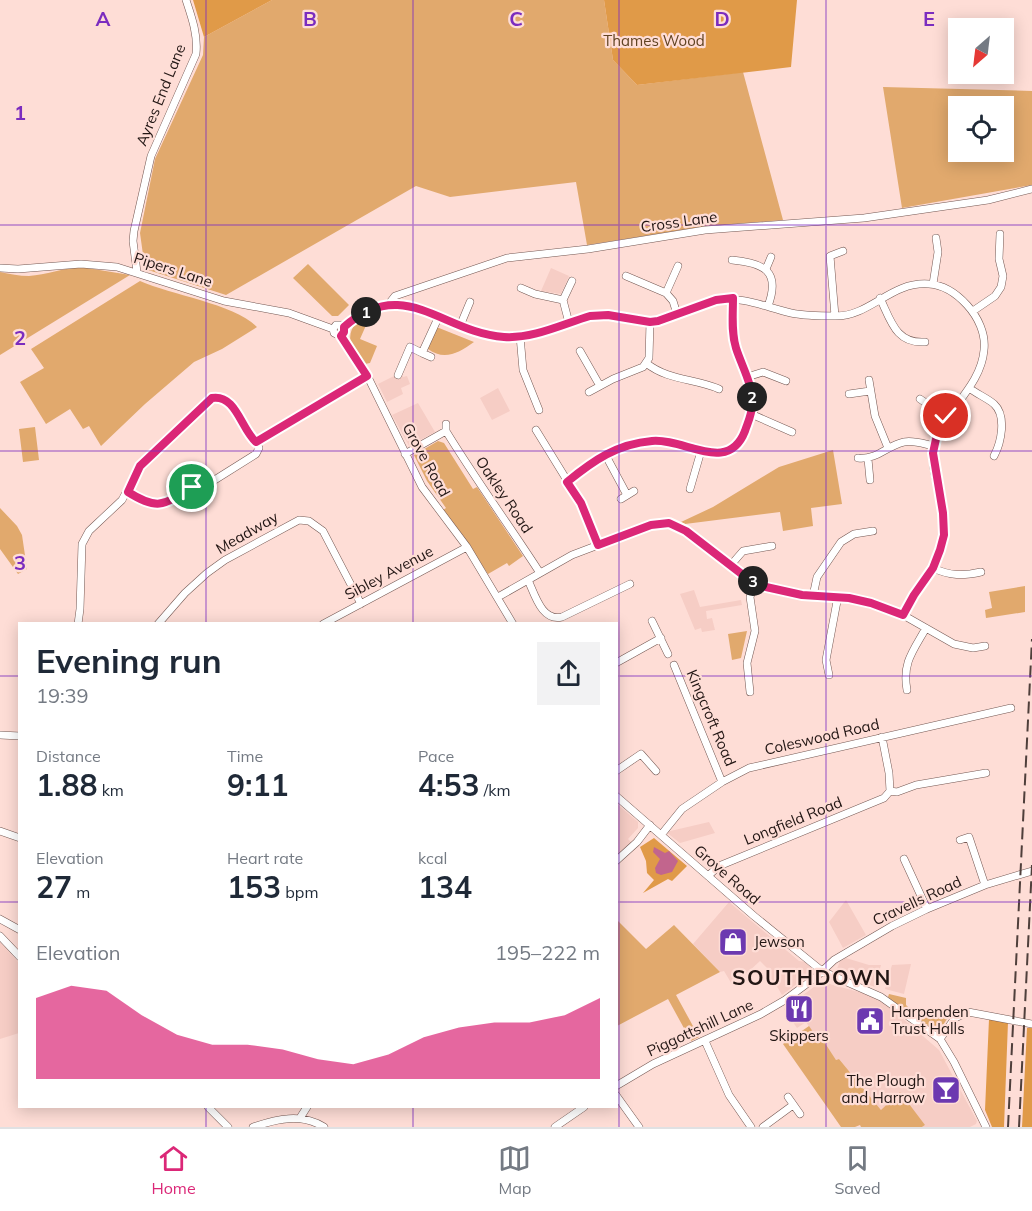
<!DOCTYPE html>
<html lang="en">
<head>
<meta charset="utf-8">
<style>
	body { margin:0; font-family:Mulish,sans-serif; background:#f2f2f3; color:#1f2937; height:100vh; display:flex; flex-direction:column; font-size:22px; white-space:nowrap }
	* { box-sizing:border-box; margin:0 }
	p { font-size:20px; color:#747a83 }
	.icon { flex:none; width:33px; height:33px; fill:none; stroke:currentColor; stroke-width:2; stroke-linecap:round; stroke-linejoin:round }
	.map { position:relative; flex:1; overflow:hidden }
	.details { position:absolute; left:18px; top:622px; width:600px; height:486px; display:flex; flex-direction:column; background:#fff; border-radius:0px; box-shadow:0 3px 15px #0003 }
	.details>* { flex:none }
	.needle { width:39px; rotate:208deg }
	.buttons { position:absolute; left:948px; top:18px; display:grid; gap:12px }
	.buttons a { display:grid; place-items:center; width:66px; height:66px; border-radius:0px; background:#fff; box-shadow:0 3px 15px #0003; font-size:30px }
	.pin { position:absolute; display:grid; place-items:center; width:51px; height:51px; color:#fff; margin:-26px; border:3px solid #fff; border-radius:50%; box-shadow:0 2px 6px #0007 }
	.km { position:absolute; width:30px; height:30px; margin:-15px; border-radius:50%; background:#222; color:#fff; font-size:16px; line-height:30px; text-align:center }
	.round { display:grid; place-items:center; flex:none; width:63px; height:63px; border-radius:0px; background:#f2f2f3 }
	.headline { display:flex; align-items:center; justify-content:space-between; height:102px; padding:0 18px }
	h1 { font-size:33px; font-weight:700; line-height:45px }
	.figures { display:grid; grid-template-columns:repeat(3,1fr); gap:9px; height:102px; padding:6px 18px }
	.figures div { display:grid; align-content:center }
	.figures b { font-size:30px; font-weight:700 }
	.figures small { font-size:16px; font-weight:400 }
	.figures p { font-size:16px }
	.chart { height:168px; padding:12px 18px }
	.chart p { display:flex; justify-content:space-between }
	.chart svg { width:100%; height:108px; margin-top:6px; fill:#db2777; opacity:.7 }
	.tab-bar { display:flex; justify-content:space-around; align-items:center; height:84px; border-top:2px solid #e0e1e3; background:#fff; font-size:16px; color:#747a83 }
	.tab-bar a { display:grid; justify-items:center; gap:3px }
	.tab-bar .current { color:#db2777 }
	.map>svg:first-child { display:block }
	.built { fill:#f6cdc5 }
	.green { fill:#e1a96d; fill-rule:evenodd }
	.forest { fill:#e09a48 }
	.water { fill:#c2658d }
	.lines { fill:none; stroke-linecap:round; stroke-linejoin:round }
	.minor-casing { stroke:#745853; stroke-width:8 }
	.minor { stroke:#fff; stroke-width:7 }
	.rail { stroke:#4f3f3b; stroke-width:2; stroke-dasharray:12 6; stroke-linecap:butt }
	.route-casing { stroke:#fff; stroke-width:12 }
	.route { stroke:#db2777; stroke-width:8 }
	.grid { fill:none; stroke:#7b2cbf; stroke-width:1.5; stroke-opacity:0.55 }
	.labels { text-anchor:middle; stroke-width:4.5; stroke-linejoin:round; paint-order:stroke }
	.park-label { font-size:15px; fill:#614322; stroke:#feddd6 }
	.street-label { font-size:15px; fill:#221614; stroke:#feddd6 }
	.poi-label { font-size:15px; fill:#221614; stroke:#feddd6; text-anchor:start }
	.district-label { font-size:21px; font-weight:bold; letter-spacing:1.5px; fill:#221614; stroke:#feddd6 }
	.grid-label { font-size:20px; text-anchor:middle; font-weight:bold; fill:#7b2cbf; stroke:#feddd6; stroke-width:4.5; stroke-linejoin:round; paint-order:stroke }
</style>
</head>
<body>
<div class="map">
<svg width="1032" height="1127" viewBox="0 0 1032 1127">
	<rect width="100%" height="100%" fill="#feddd6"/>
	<path class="built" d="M551,268L569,276L561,294L541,291Z
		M402,375L403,377L407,376L410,384L401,388L403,394L387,402L378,384L394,376Z
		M498,388L510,411L492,420L480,398Z
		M418,403L435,432L409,446L392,415Z
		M694,590L700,607L741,600L742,605L706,611L707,619L712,618L715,630L702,632L701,628L695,630L680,594Z
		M617,804L638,822V828L628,839L632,843L617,857Z
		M709,822L715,833L680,843L666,832Z
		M846,900L866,935L843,948L829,922Z
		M729,902L799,961L806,962L811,967L812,972L809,975L782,995L775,983L768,976L771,972L760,961L733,986L724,971L720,972L693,944Z
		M0,942L20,964L19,1033L0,1039Z
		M846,958L869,965H881L875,987L864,983V979L837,969L840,961Z
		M911,964L904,994L885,989L892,965Z
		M826,983L866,994L886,1004L939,1050L977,1121L976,1124L970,1127H922L925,1125L881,1110L839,1059L836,1060L821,1038L818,1040L806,1022L797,1028L784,1009L818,984Z"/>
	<path class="green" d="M272,0H604L613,60L637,85L743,72L783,220L708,226L587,245L576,182L450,197L416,186L226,295L145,269L140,233L155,159L203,55L204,37Z
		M883,87L1032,91V185L902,208ZM958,106H1004V152H958Z
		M308,264L349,305L338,316H332L293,278Z
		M81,267L130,275L0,355V272C10,274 19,276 29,276C46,275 63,268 81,267Z
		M140,281C171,295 235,304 257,327L222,349L194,362L145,404L101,446L89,426L83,429L70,409L46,424L20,382L44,368L31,349Z
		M371,314L360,339L377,346L370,363L365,364C361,358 353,351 351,344C347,329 358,318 371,314Z
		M436,328H439L474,342C459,353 444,361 428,349Z
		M35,427L39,460L23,462L19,429Z
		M438,441L444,443L473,489L477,487L523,556L509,566L507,563L488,574L443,510L446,508L427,481L414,455Z
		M833,450L842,504L811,508L813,526L783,531L780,512L685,524L681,522L713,507L779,467Z
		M0,508L17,526L22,535L27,569L18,574L0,549Z
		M1025,586V612L986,618L985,610L992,608L989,592Z
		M747,631L741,658L732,660L728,634Z
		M616,919L646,949L674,925L720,972L676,995L699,1037L691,1041L668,999L617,1026Z
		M889,994L906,998V1005L909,1008L943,1014L947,1011L951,1013L941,1028L931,1030L890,999L888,997Z
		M809,1026L818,1039L821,1037L836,1060L839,1059L881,1110L900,1092L925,1125L922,1127H861L860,1125L855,1127H841L783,1044Z"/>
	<path class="forest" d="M193,0H272L204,37Z
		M604,0H797L791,67L637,85L613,60Z
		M654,838L687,866L672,881L668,879L643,893L654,880L647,873L646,861L640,847Z
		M989,1019L1008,1022L1004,1127H992L985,1110Z
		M1027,1028H1032V1127H1022Z"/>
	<path class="water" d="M654,847L665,853L669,851L678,861L672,872L661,875L656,873L655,868L660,859L653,852Z"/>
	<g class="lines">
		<g class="minor-casing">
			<path id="minor" d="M732,260C764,263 781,271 768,306
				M0,268L18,269L81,264L117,267L224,301L289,313L333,329
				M766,269L771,257
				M137,272L133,241L134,231L151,156L196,54C198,35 192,18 186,0
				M626,276L666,293
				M933,284L938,252L936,238
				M521,288L535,294L563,300
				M880,298C891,321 896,344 925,342
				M388,305L395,296L507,258L588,249L705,230L864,218L988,200L1032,189
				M973,311L995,296L1001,287L1003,276L999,259L1000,234
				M677,314L673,301L666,293L678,266
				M835,316L830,256L843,251
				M569,323L563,300L572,281
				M460,326L470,302
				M344,327C405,272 444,335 507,337C536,338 563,321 591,316C611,313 627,322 646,322C666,323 696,307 716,300C743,296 765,307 791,313C805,316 822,316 836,316C871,316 891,281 929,284C944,285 957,294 967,305C978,317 986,334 984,350C981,388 941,413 934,446C929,467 941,492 943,513C949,558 922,579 903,615
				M344,327L341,325H336L333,329L334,333L341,336L362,365L422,487L467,547L513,624
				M520,336L523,370L539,410
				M580,351L600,386
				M431,357L422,353L439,316
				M646,363C669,381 693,378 719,389
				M398,375L410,347L422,353
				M747,377L763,372L786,381
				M869,380L875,416L888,448
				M969,388C977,394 987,398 994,404C1007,416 1001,443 994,456
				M589,392L613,379L643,367L649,358L650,322
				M849,394L870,391
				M920,399L948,418
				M751,414L792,432
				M446,424V431C476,480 509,525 540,573
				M536,430L581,503L598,545
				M405,454L446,431
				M605,454L627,495
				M858,458C877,460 886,446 904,442C914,440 924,444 934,446
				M868,459L870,480
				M213,481L256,454L259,448L256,442L367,376
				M567,482C593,461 618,444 652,441C685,438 728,475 745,431C748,422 752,414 752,405C753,384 742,367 736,348C731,332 733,315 733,298
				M690,489L701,451
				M128,492C158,511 164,505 192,487
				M621,499L634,491
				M730,566L743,551L772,546
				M933,568C950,576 963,576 981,572
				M528,580C535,595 542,622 562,617L630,584
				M813,596L817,577L841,542L854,534L873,531
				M498,597L572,555L651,525L669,523L686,531L743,575L766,587L802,595L838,596L871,603L903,615L954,644L973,648L985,646
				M652,621L668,654
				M78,624L80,609L82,544L89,531L122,500L140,466L146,460L208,401C230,384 243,431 256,442
				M158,624L185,593L207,573L225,560L299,520L309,521L323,531L361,604
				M323,624L467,547
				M616,663L661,638
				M674,665L722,782
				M829,675L826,660L838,596
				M907,690C902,663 913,651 926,628
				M750,692L747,663L755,631L750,597L755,582
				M0,735L20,736
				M882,737L889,773L890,791
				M616,771L641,754L656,771
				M616,796L754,916L822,971L881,997L940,1039L954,1062L986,1127
				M0,831L20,838
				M661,835L682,809L722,782L749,768L1011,708
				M960,840L969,837L985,885
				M904,859L927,909
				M616,861L637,842L650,825
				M708,876L719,866L884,798L890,791L897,792L916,785L986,773
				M0,919L20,930
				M0,936L20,957
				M940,1039L955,1018L968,1012L1032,1024
				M705,1041L729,1095L751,1127
				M616,1086L653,1064L761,1014L785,1000L816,977L834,960L892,926L927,909L985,885L1032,871
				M616,1095L639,1127
				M788,1097L800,1114
				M208,1107L228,1127
				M300,1118L307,1107
				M253,1127C277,1119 301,1113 324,1127
				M555,1127L584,1107
				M763,1127L793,1105"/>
		</g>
		<use href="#minor" class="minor"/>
		<path class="rail" d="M1008,1127L1032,639
			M1019,1127L1032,865"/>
	</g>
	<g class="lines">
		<g class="route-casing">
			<path id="route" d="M192,487C164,505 158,511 128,492L140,466L212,398C236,394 241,429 256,442L367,376L341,336L344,332V327C404,274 443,333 504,337C533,339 563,324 590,316L608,315L650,322L658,321L716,300L733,298C733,315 731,332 736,348C742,367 753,384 752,405C752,414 748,422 745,431C728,475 685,438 652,441C617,444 594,460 567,482L581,503L598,545L651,525L669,523L686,531L743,575L766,587L802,595L849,598L871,603L903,615L914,595L933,568L940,550L944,535L943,513L933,453L936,439L948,418L946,416"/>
		</g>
		<use href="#route" class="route"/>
	</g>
	<path class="grid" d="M206,0V624M413,0V624M619,0V1127M826,0V1127M0,225H1032M0,451H1032M0,676H20M616,676H1032M0,902H20M616,902H1032M206,1107V1127M413,1107V1127"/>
	<defs>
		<g id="shop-square" transform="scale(1.5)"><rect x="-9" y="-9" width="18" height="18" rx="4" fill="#6c39b0" stroke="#feddd6"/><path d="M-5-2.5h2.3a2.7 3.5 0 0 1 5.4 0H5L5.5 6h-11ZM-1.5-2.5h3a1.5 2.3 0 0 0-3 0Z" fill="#fff"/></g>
		<g id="restaurant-square" transform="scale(1.5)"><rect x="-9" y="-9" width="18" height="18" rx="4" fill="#6c39b0" stroke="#feddd6"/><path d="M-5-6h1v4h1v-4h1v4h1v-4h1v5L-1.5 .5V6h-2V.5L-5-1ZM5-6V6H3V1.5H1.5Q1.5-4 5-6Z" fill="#fff"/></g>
		<g id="civic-square" transform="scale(1.5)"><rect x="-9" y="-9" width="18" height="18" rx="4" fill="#6c39b0" stroke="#feddd6"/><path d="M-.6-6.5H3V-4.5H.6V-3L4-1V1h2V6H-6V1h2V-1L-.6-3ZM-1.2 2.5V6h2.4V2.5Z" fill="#fff"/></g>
		<g id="bar-square" transform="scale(1.5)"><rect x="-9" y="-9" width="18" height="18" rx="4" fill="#6c39b0" stroke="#feddd6"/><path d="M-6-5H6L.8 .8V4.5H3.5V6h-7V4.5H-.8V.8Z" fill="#fff"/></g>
	</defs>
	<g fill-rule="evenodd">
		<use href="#shop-square" x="733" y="942"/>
		<use href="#restaurant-square" x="799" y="1009"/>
		<use href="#civic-square" x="870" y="1021"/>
		<use href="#bar-square" x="946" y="1090"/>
	</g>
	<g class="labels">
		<g class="park-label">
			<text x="654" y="46">Thames Wood</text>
		</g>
		<g class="street-label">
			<text transform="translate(161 95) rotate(-68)" y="5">Ayres End Lane</text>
			<text transform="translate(679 222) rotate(-8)" y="5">Cross Lane</text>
			<text transform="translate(173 270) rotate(18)" y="5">Pipers Lane</text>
			<text transform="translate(426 460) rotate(61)" y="5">Grove Road</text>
			<text transform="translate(504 495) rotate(56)" y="5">Oakley Road</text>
			<text transform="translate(247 533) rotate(-30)" y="5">Meadway</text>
			<text transform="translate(389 573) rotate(-28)" y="5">Sibley Avenue</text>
			<text transform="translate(711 718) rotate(67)" y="5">Kingcroft Road</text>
			<text transform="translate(822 737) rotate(-13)" y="5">Coleswood Road</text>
			<text transform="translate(793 821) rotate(-22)" y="5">Longfield Road</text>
			<text transform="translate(727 875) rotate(41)" y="5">Grove Road</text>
			<text transform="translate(917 901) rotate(-25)" y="5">Cravells Road</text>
			<text transform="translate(700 1028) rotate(-25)" y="5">Piggottshill Lane</text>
		</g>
		<g class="poi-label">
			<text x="754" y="947">Jewson</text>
			<text x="891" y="1017">Harpenden<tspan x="891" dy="17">Trust Halls</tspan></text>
			<text x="799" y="1041" text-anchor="middle">Skippers</text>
			<text x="925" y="1086" text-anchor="end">The Plough<tspan x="925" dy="17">and Harrow</tspan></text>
		</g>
		<g class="district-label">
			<text x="812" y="985">SOUTHDOWN</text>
		</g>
	</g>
	<g class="grid-label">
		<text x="103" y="26">A</text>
		<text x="310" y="26">B</text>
		<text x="516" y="26">C</text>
		<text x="722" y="26">D</text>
		<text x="929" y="26">E</text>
		<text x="20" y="120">1</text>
		<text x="20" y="345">2</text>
		<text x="20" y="570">3</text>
	</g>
</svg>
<div class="buttons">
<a><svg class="needle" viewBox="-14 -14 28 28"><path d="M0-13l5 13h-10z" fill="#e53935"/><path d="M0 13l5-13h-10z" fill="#747a83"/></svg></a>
<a><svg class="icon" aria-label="locate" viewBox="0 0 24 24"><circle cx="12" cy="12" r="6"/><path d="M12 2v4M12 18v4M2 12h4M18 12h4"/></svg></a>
</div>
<div class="pin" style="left:192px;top:487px;background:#1e9e55"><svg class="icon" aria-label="arrive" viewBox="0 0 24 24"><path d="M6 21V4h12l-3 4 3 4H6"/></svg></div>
<div class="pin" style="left:946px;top:416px;background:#d93025"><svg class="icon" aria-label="check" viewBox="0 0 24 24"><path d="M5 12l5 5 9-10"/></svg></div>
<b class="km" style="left:366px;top:312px">1</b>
<b class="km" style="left:752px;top:397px">2</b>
<b class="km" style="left:753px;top:581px">3</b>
<section class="details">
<div class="headline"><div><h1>Evening run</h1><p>19:39</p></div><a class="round"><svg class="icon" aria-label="share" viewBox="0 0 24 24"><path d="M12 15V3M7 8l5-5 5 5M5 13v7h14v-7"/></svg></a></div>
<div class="figures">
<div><p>Distance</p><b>1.88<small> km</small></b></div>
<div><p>Time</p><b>9:11</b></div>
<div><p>Pace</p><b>4:53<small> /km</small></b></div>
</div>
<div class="figures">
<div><p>Elevation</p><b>27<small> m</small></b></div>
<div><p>Heart rate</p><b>153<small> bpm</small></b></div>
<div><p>kcal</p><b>134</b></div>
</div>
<div class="chart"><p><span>Elevation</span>195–222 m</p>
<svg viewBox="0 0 160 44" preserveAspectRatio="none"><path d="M0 44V11L10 6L20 8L30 18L40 26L50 30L60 30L70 32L80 36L90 38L100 34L110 27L120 23L130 21L140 21L150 18L160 11V44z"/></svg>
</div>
</section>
</div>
<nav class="tab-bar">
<a class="current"><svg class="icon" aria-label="home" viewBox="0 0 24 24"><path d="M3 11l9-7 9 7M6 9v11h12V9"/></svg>Home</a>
<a><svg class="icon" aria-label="map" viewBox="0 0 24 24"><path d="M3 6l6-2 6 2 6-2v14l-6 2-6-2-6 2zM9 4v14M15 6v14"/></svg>Map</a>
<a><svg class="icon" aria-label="saved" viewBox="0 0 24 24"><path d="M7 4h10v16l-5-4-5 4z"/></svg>Saved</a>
</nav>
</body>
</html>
